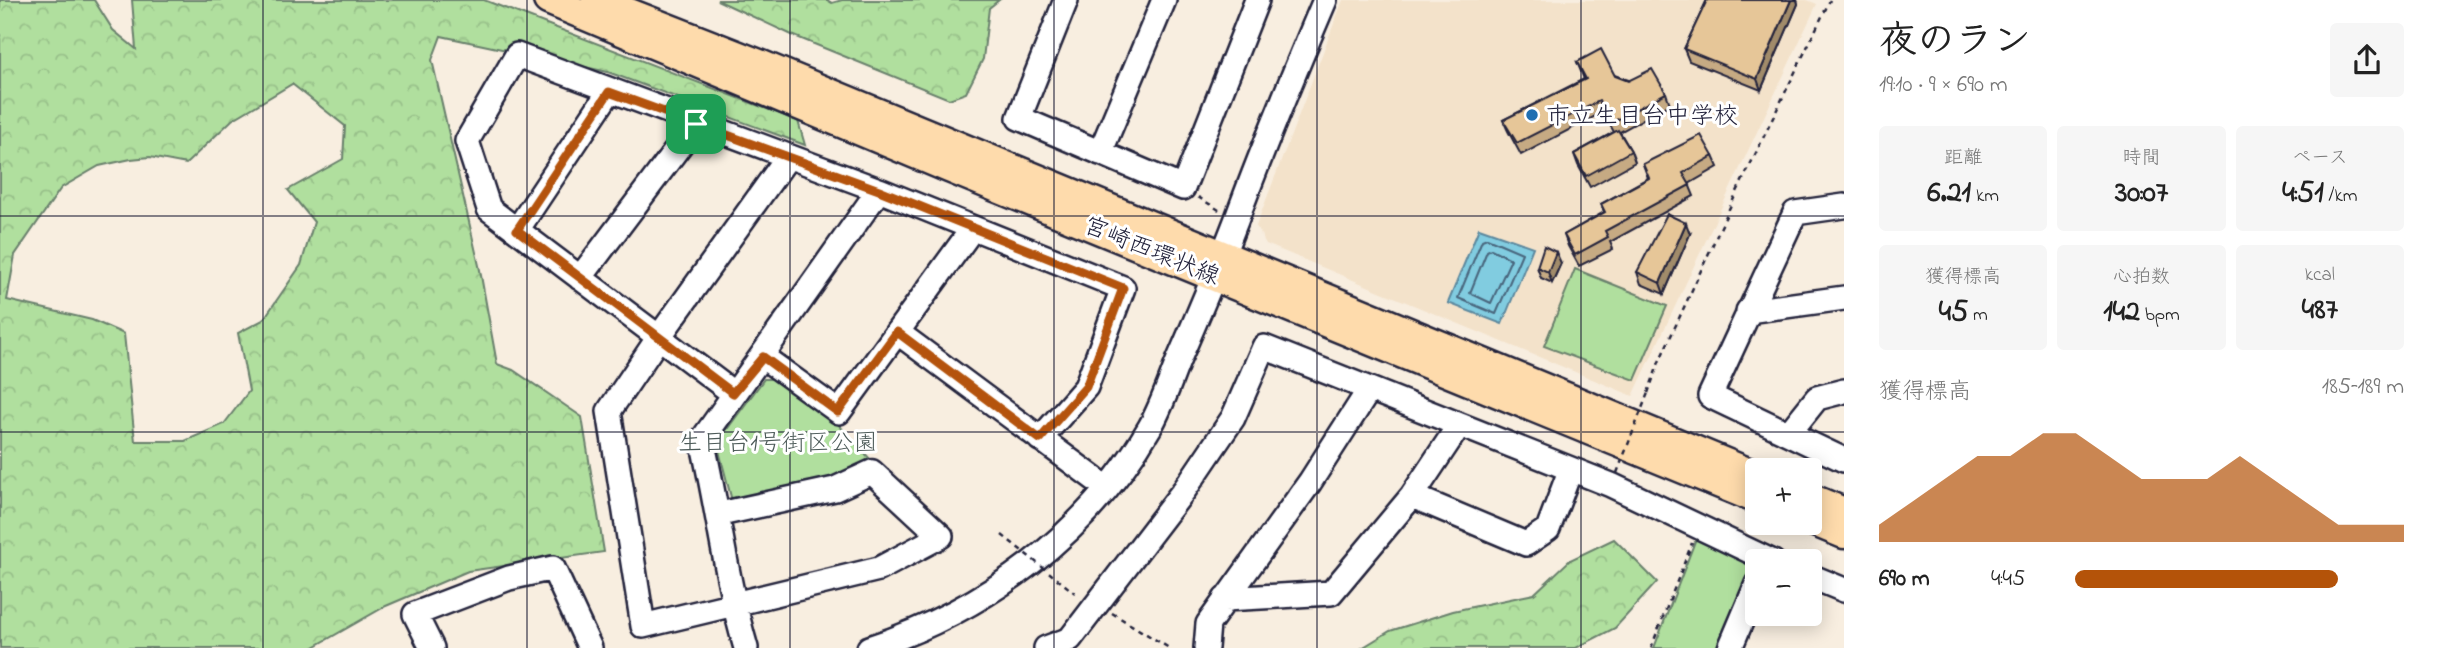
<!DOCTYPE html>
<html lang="ja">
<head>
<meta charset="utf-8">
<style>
	body { margin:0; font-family:"Indie Flower","Klee One",sans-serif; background:#f6f6f6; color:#222; height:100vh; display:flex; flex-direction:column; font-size:26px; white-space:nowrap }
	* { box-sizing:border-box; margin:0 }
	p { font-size:23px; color:#767676 }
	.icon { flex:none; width:38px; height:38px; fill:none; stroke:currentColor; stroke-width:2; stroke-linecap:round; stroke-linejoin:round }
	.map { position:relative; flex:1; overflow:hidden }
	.details { display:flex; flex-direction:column; background:#fff; width:595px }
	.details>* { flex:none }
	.fabs { position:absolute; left:1745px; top:458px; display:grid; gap:14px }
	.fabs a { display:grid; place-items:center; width:77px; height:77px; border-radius:7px; background:#fff; box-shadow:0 4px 18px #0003; font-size:35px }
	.pin { position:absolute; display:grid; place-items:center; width:60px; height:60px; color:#fff; margin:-30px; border-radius:14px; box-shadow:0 4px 10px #0006 }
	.round { display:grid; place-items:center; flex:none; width:74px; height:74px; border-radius:7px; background:#f6f6f6 }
	.overview { display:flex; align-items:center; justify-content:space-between; height:119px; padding:0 35px }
	h1 { font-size:38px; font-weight:700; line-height:52px }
	.figures { display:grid; grid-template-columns:repeat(3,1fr); gap:10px; height:119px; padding:7px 35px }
	.figures div { display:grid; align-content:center; border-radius:7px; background:#f6f6f6; text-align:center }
	.figures b { font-size:30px; font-weight:700 }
	.figures small { font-size:19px; font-weight:400 }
	.figures p { font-size:19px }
	.chart { height:196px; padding:14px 35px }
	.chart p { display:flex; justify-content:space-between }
	.chart svg { width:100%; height:126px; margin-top:7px; fill:#b45309; opacity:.7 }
	ul { padding:0 35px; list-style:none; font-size:23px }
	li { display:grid; grid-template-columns:112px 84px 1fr; align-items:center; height:52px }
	li i { height:18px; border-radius:9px; background:#b45309 }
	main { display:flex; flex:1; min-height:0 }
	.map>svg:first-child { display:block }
	.built { fill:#f3e2ca }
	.green { fill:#b0df9e; stroke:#69806c; stroke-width:2 }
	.forest { fill:url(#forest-crowns); stroke:#69806c; stroke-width:2; fill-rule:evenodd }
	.water { fill:#81cce0; stroke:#5b889e; stroke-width:2 }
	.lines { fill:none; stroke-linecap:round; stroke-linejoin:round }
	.shore { stroke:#48667d; stroke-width:2 }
	.minor-casing { stroke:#22223b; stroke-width:28 }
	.major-casing { stroke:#22223b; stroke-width:33 }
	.path { stroke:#22223b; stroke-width:2.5; stroke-dasharray:5 5; stroke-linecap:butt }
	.minor { stroke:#fff; stroke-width:23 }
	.major { stroke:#fedbac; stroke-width:28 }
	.path-bridge { stroke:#22223b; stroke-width:2.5; stroke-dasharray:5 5; stroke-linecap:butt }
	.wall { fill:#c6aa83; stroke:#22223b; stroke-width:2 }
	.shaded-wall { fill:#a18b6a; stroke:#22223b; stroke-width:2 }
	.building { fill:#e6c698; stroke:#22223b; stroke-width:2 }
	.route-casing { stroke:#fff; stroke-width:14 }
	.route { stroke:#b45309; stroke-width:9 }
	.grid { fill:none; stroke:#22223b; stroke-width:2; stroke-opacity:0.55 }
	.poi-dot { fill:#1f6fb2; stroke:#fff; stroke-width:2.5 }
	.labels { text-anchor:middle; stroke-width:6; stroke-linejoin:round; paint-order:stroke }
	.poi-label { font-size:24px; fill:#22223b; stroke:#fff; text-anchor:start }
	.street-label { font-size:24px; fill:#22223b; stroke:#fff }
	.park-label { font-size:24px; fill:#4d5b59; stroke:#fff }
</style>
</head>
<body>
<main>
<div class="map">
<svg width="1844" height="648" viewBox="0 0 1844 648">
	<defs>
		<pattern id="forest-crowns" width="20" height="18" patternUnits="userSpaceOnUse" patternTransform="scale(1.75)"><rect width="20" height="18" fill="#b0df9e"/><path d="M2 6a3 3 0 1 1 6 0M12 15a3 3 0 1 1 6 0" fill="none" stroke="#97bf89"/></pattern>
	</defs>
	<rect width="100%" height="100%" fill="#f8eee0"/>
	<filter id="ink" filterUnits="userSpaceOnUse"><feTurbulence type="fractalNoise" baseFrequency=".0143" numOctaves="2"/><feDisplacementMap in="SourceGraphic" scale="14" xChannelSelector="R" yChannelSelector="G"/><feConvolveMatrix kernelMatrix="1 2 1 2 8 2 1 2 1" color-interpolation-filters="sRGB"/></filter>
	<g filter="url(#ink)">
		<path class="built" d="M1343,0H1807L1817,4L1633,396L1266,244L1256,226Z"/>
		<path class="green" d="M1575,269L1667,306L1635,380L1544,346Z
			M764,379H772L838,424L872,461L834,483L732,501L717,443Z
			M1697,536L1753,564L1755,570L1721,648H1654Z"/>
		<path class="forest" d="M0,0H94L113,30L136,49L132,0H484L798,121L805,145L608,72L441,36L432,60L480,270L497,364L513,370L582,417L604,552L468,571L386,606L312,648H0ZM292,84L345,126L343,159L288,190L314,222L301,265L263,320L238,333L249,391L224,424L185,441H135L124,334L92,320L7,300L15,255L61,188L99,166L131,159L150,157L186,164L232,120Z
			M717,0H827L832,3L842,0H999L989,8L983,59L966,93L949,99L792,35Z
			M1614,539L1657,582L1615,628L1576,648H1362L1390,631L1453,611L1534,594L1570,560Z"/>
		<path class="water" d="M1479,228L1533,247L1502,324L1448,303Z"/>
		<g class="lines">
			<path class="shore" d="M1487,238L1522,253L1496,314L1458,298L1482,240Z
				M1491,249L1511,259L1491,303L1470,293L1487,251Z"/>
			<g class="minor-casing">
				<path id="minor" d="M1066,0L1019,118L1183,188L1257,0
					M1100,153L1164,0
					M1844,206L1795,213L1710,396L1844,460
					M517,230L609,92
					M580,278L696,124
					M1748,311L1844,298
					M897,332L1107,488
					M763,357L839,412L973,228
					M733,393L489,209L467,141L517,55L879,190L1123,288L1086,387L1040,439
					M1789,433L1817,398L1844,391
					M1412,496L1526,544L1548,529L1570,471
					M720,514L835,489L872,472L941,536L879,569L643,626L609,411L659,337L787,158
					M1810,576L1844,590
					M1225,599L1331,593L1412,496L1458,427
					M432,648L415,614L509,578L553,568L590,648
					M746,648C726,580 718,509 702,440L879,190
					M869,648C986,610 1088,534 1150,427C1162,406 1170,381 1179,359C1199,313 1218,268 1236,221C1263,147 1294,73 1325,0
					M1046,648L1070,639L1185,489L1233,418L1264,347L1611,485L1773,562
					M1206,648L1208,624L1310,482L1369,390
					M1730,648L1757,584"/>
			</g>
			<g class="major-casing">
				<path id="major" d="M548,0L949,168L1757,499
					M596,0L762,65L1757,476
					M1810,498L1844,512
					M1810,520L1844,534"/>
			</g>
			<path class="path" d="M1198,197L1219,210
				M1648,393L1659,362L1735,196L1830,0
				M1112,613L1169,648
				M1651,648L1692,543"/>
			<use href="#minor" class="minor"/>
			<use href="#major" class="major"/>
			<path class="path-bridge" d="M1617,473L1648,393
				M1002,535L1075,593"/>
		</g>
		<path class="wall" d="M1707,0H1797L1798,4L1761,90L1689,61L1684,49Z
			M1577,62L1666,93L1670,104L1620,132L1631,151L1635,162L1590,187L1578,165L1574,154L1614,132L1603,112L1521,155L1508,131L1503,120L1584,79Z
			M1713,156L1718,167L1689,184L1694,196L1610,242L1613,249L1579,266L1568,246L1564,235L1604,212L1601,204L1648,178L1643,164Z
			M1690,234L1664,294L1641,284L1637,272Z
			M1561,263L1552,283L1541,278L1537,267Z"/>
		<path class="shaded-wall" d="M1791,0H1797L1798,4L1761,90L1757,79Z
			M1686,223L1690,234L1664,294L1660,283Z
			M1556,252L1561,263L1552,283L1548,272Z"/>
		<path class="building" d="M1707,0H1791L1757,79L1684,49Z
			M1601,49L1615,76L1628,81L1652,69L1666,93L1611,123L1599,101L1517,143L1503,120L1586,79L1577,62Z
			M1618,130L1631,151L1586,176L1574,154Z
			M1701,135L1713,156L1683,173L1690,185L1605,231L1608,237L1575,255L1564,235L1605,212L1601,204L1649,178L1643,164Z
			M1667,214L1686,223L1660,283L1637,272Z
			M1544,246L1556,252L1548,272L1537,267Z"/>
	</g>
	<g class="lines" filter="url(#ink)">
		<g class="route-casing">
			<path id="route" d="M609,92L879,190L1123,288L1086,387L1040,439L897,332L838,412L763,357L733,393L517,230Z"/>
		</g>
		<use href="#route" class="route"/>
	</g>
	<path class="grid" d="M263,0V648M527,0V648M790,0V648M1054,0V648M1317,0V648M1581,0V648M0,216H1844M0,432H1844"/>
	<circle class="poi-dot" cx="1532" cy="115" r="7"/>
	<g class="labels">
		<g class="poi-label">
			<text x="1546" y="123">市立生目台中学校</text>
		</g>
		<g class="street-label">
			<text transform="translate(1152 250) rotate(22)" y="8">宮崎西環状線</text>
		</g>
		<g class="park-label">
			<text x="778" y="450">生目台1号街区公園</text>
		</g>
	</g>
</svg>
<div class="fabs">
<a>+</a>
<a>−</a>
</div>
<div class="pin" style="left:696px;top:124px;background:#1e9e55"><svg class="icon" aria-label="arrive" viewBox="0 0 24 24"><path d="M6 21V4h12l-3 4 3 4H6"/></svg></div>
</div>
<section class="details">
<div class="overview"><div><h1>夜のラン</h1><p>19:10 · 9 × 690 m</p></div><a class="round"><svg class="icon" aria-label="share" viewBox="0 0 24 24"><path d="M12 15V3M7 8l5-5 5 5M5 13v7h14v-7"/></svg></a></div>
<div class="figures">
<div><p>距離</p><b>6.21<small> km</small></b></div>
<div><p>時間</p><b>30:07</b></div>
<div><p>ペース</p><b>4:51<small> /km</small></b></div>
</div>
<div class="figures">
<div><p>獲得標高</p><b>45<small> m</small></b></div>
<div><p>心拍数</p><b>142<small> bpm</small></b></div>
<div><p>kcal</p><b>487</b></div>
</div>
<div class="chart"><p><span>獲得標高</span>185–189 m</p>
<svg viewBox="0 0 160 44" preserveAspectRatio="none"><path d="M0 44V38L10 30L20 22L30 14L40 14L50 6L60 6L70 14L80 22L90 22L100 22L110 14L120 22L130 30L140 38L150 38L160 38V44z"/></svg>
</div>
<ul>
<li><b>690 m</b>4:45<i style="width:80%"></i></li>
</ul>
</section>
</main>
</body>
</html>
